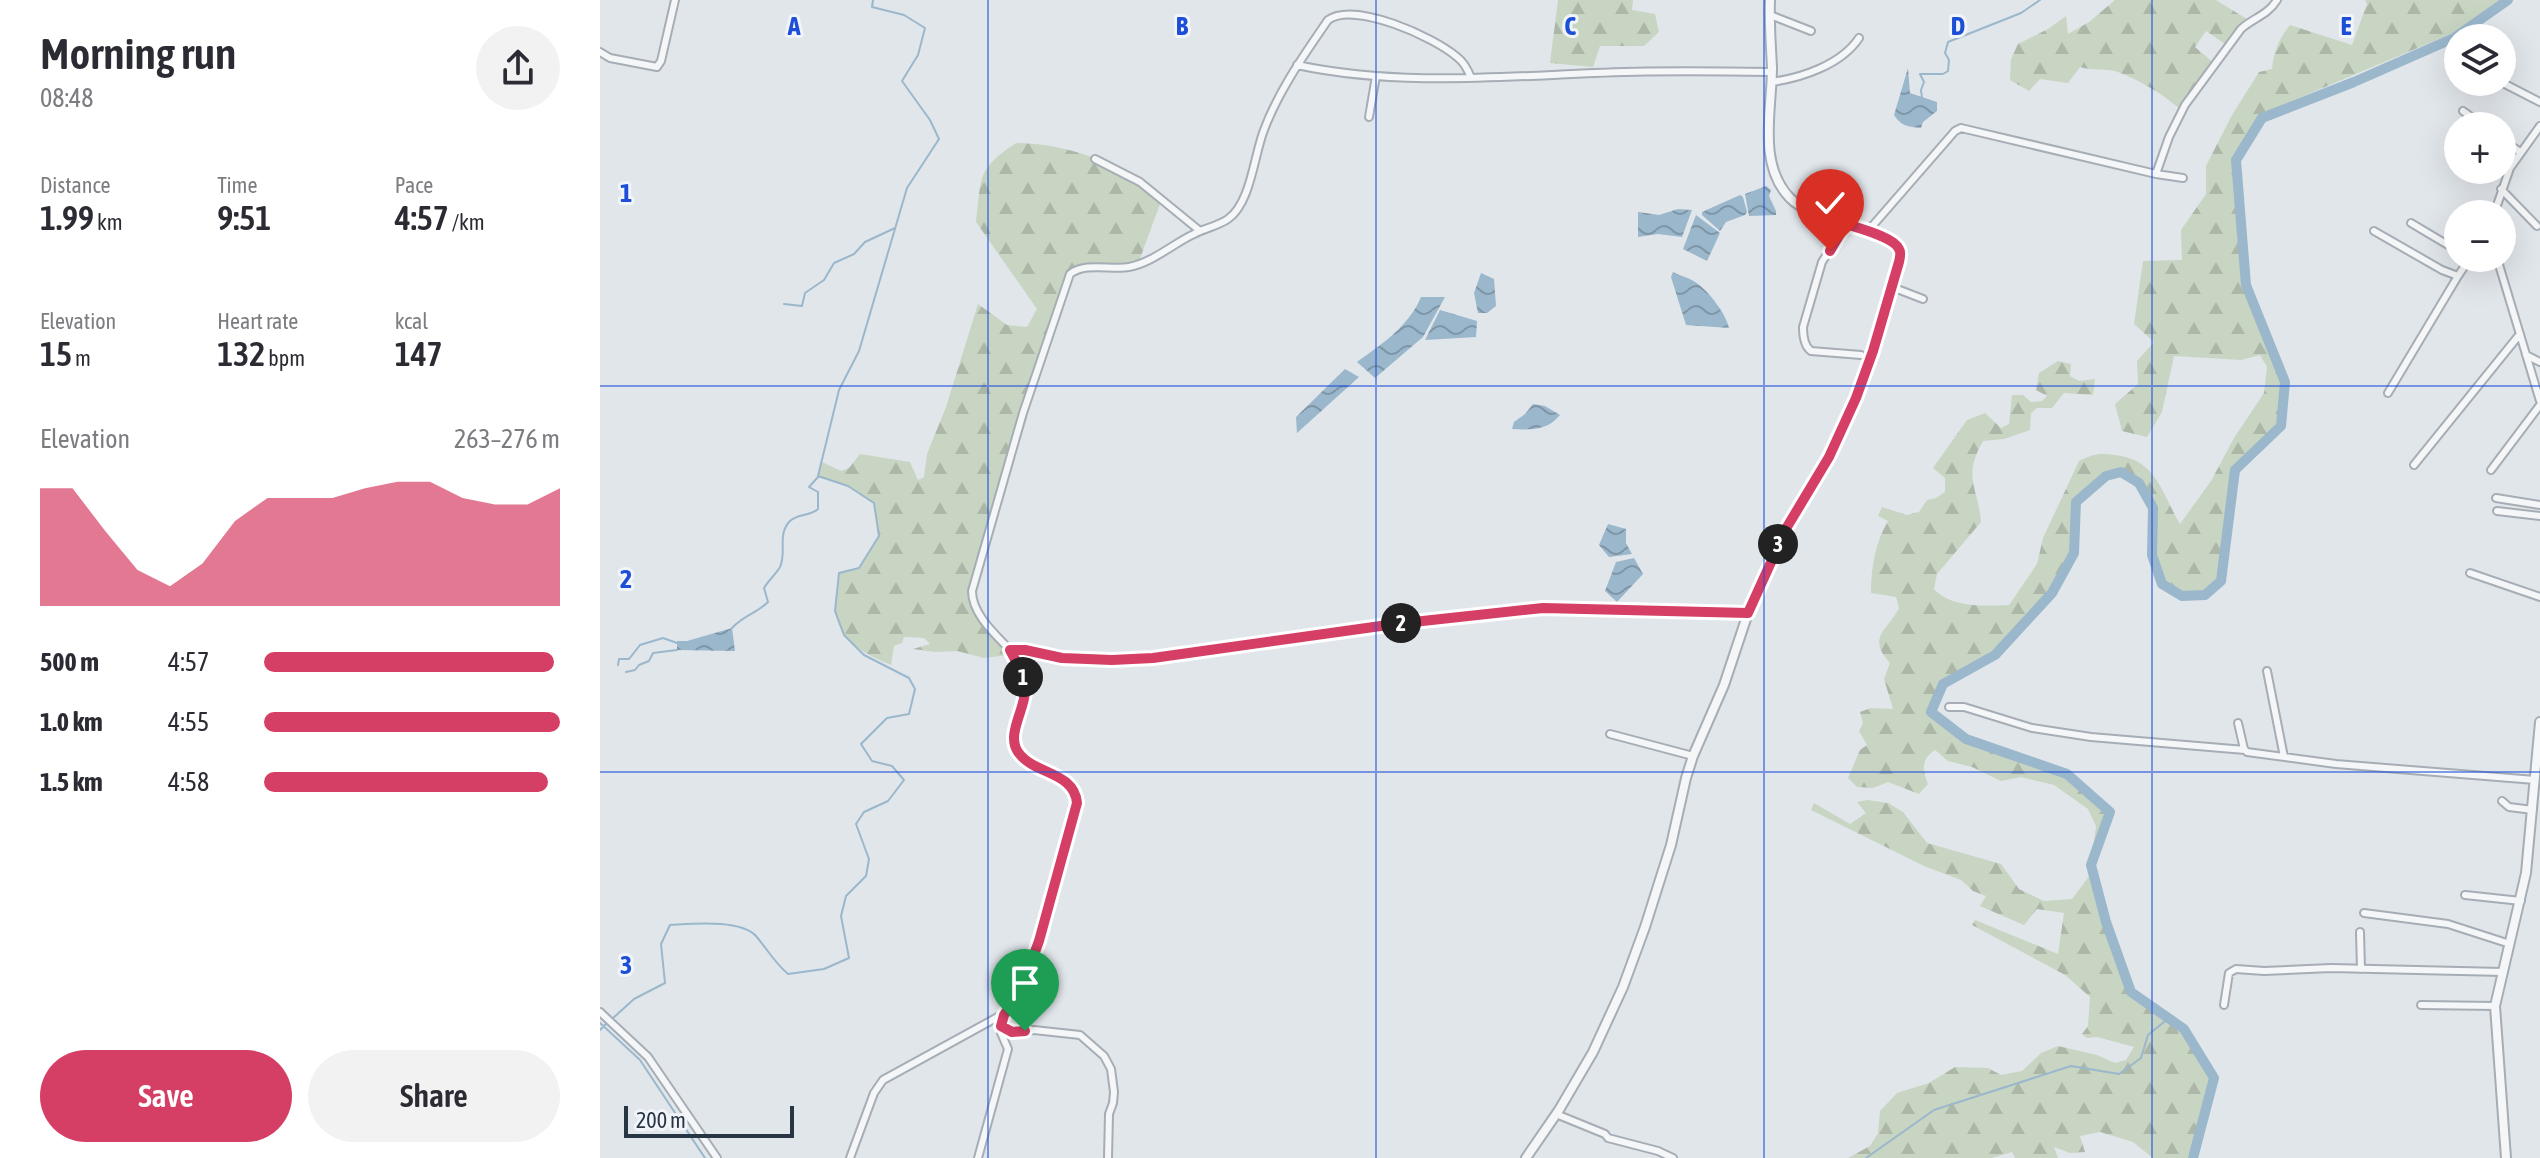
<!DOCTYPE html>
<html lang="en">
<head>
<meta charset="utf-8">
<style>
	body { margin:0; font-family:"Asap Condensed",sans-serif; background:#f2f2f3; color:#2b2b33; height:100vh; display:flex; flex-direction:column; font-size:30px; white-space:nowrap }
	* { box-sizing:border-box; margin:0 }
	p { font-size:26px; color:#7c7c81 }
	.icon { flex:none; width:44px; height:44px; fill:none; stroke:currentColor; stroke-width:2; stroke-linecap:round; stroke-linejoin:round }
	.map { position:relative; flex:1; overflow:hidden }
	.drawer { display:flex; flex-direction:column; background:#fff; width:600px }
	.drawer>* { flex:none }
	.controls { position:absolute; left:1844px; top:24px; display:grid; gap:16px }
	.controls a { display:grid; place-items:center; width:72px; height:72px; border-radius:50%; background:#fff; box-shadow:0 8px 32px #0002; font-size:40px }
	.scale { position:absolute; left:24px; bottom:20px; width:170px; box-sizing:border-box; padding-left:8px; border:4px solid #283543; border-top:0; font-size:22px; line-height:28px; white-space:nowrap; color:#283543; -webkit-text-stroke:6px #f1f4f8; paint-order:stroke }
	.pin { position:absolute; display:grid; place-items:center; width:68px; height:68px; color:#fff; margin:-82px -34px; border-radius:50% 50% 50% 0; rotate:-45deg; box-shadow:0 0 8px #0007 }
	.pin .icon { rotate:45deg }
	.km { position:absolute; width:40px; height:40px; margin:-20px; border-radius:50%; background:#222; color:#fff; font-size:22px; line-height:40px; text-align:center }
	.round { display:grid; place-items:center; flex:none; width:84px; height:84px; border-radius:42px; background:#f2f2f3 }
	.overview { display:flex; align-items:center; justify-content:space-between; height:136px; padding:0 40px }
	h1 { font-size:44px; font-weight:600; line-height:60px }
	.stats { display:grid; grid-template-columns:repeat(3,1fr); gap:12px; height:136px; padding:8px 40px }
	.stats div { display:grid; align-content:center }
	.stats b { font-size:34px; font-weight:600 }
	.stats small { font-size:22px; font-weight:400 }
	.stats p { font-size:22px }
	.chart { height:224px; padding:16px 40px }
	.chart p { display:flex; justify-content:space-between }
	.chart svg { width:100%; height:144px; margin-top:8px; fill:#d63f65; opacity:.7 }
	.primary-button { display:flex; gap:16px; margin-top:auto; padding:16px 40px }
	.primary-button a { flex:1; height:92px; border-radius:48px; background:#d63f65; color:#fff; font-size:32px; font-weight:600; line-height:92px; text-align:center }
	.primary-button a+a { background:#f2f2f3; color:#2b2b33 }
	ul { padding:0 40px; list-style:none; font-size:26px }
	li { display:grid; grid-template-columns:128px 96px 1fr; align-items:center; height:60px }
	li i { height:20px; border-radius:10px; background:#d63f65 }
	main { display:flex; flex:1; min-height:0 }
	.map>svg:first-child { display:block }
	.forest { fill:url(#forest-firs) }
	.water { fill:url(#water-waves) }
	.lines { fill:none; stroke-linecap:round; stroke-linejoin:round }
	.stream { stroke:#9ab7cc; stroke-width:2 }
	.river { stroke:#9ab7cc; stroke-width:10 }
	.minor-casing { stroke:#a6adb5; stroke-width:10 }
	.tertiary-casing { stroke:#a6adb5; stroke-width:12 }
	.minor { stroke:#f4f6f8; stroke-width:6 }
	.tertiary { stroke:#f4f6f8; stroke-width:8 }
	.route-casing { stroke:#fff; stroke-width:16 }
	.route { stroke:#d63f65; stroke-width:10 }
	.grid { fill:none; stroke:#1d4ed8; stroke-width:2; stroke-opacity:0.55 }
	.grid-label { font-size:26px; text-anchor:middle; font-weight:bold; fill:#1d4ed8; stroke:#f1f4f8; stroke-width:6; stroke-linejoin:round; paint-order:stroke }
</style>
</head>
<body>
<main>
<section class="drawer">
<div class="overview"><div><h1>Morning run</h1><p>08:48</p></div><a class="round"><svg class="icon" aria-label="share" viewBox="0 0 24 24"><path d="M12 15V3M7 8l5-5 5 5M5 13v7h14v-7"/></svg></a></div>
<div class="stats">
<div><p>Distance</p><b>1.99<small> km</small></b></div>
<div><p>Time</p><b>9:51</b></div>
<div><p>Pace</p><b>4:57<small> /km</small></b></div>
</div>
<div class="stats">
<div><p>Elevation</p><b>15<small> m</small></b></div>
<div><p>Heart rate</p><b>132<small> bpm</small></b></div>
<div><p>kcal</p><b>147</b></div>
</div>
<div class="chart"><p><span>Elevation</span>263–276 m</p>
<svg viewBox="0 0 160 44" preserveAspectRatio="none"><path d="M0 44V8L10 8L20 21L30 33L40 38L50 31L60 18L70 11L80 11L90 11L100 8L110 6L120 6L130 11L140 13L150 13L160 8V44z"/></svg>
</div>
<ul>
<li><b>500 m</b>4:57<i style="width:98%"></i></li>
<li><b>1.0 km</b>4:55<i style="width:100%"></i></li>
<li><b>1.5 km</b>4:58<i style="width:96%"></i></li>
</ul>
<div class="primary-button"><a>Save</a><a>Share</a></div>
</section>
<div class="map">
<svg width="1940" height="1158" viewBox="0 0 1940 1158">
	<defs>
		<pattern id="forest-firs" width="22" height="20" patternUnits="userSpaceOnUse" patternTransform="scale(2)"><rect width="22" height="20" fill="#c8d5c2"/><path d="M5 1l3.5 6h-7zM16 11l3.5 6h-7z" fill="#acb7a8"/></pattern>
		<pattern id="water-waves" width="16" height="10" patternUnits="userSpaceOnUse" patternTransform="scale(2)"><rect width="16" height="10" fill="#9ab7cc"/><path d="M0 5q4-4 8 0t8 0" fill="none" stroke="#7e96a7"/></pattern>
	</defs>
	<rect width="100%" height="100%" fill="#e1e6eb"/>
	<path class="forest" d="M958,0H1033L1032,10L1055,14L1059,32L1044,46H1000L993,67L950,63Z
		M1515,0H1616L1650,21L1628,46L1606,31L1595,47L1615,64L1580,114V109C1563,94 1539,80 1518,72C1507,68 1492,71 1480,67L1468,83L1440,79L1429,91L1410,80L1411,59L1418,44L1448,29L1466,16L1468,34L1489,22Z
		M1765,0H1902L1853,33L1661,114L1633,155L1642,284L1669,353L1685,382L1681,426L1635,470L1621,581L1605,595L1582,596L1562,584L1552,555L1553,508L1539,483L1521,473L1506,476L1476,502L1474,553L1452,593L1395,655L1343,684L1331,712L1366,739L1467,774L1510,812L1491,865L1496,826L1488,809L1454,785L1421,777L1401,781L1372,767L1348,761L1335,750C1321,759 1322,770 1328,784L1319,794L1288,782L1273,788L1257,787L1248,778L1260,750L1267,745L1259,731L1263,723L1260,712L1271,708L1293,709L1284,679L1290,663C1266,637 1288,630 1299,608L1296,597L1271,593C1271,568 1275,543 1288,521L1278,516L1282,507L1307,515L1319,512L1327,500L1336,498L1345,492V478L1333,468L1367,420L1385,413L1401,428L1409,424L1412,395H1423L1431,402L1442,401L1447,396L1436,390L1439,373L1458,361L1471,364L1470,376L1479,381L1495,379L1493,395L1464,393L1452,408H1437L1431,413L1430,430L1404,439L1383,441C1362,478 1378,486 1381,522L1337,574L1334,589C1351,608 1385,606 1409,605L1437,564L1443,538L1479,461C1494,454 1498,453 1515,455C1557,460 1561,492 1580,524L1611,481L1634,438L1664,393L1667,367L1660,355L1641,360L1574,356L1562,412L1547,437L1522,431L1515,404L1538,384L1537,361L1554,342L1534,324L1543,261L1582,260L1581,230L1606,194V166L1632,115L1659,72L1672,69C1674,51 1679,39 1690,25L1752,45L1767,4Z
		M416,143C457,143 504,157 538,181C546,187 553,197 560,204L538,264L477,270L467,281L429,395L372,591L376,610L410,650L409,655L384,658L357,651L336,652L313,649L330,644L324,638L304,637L302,643L294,646L291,665C266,655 239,641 235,611C234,599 238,585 239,573L259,568L279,536L274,504L248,486L218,476L222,462L241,471L249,468L260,454L310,462L318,480L324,477L327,454L346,407L378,304L407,325L427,327L437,309L376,222C382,176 376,170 416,143Z
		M1267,800L1288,803L1303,812L1327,843L1401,864L1419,889L1444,901L1472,899L1493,871L1531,991L1584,1029L1614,1078L1593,1158H1553L1533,1142L1500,1132L1480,1136L1485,1152L1470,1153L1454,1147L1458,1158H1415L1412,1152L1392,1158H1248L1270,1146L1278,1133L1280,1111L1297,1093L1329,1083L1355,1067L1388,1068L1401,1075L1422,1071L1441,1053L1458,1046L1497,1055L1515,1063L1526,1060L1534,1047L1497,1037L1487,1038L1482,1034L1488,1026L1490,997L1465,975L1372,925L1375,920L1458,954L1464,913L1437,909L1424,925L1380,906L1386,896L1373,891L1361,880L1324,866L1211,810L1214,803L1250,824L1266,813L1257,802Z"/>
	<path class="water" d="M1308,68L1310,93L1337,102V111L1323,122L1321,128C1308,127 1301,126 1294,115Z
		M1166,186L1171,190L1169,196L1176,211V215L1149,216L1145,194Z
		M1140,195L1143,197L1147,212L1145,215L1126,222L1120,231L1102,215V212Z
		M1078,209L1092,210L1082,237L1058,234L1038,237V212L1059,215Z
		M1096,215L1120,233L1107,261L1083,249Z
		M1073,272C1080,276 1091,278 1098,284C1110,293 1126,314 1129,328L1086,325L1071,277Z
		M881,273L894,279L896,306L887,313H878L874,293Z
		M821,297H845L823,337L775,378L757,362C782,344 809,326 821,297Z
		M840,310L877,321L876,337L825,340Z
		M745,369L759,377L697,433L696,417Z
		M933,404L945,406L960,415C947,431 930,430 912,429L914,422L925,414Z
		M1008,524L1026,529V543L1032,554L1009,557L999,545Z
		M1034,558L1043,574L1017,602L1005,591L1016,562Z
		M132,628L135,651L77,650V641H87Z"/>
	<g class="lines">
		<path class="stream" d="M1322,98L1321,90L1324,82L1320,74H1343L1348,71L1349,60L1345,53L1348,42L1421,13L1440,0
			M184,304L202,306L205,293L224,280L234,263L254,254L265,242L295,228
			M132,628C144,615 156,614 168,602L164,588C168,581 176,574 180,567C187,552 177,536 189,522C197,513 209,517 218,509V492L209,487L218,477
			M18,665L19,659H29L40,645L63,638L77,643
			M26,672L35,670L39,665L49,661L53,653L77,650
			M12,1019L34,999L65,983L61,944L70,925C92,924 140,919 156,936C167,949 175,963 188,974L224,969L249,958L241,916L246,896L266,876L269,859L256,824L264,812L288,801L304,780L292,766L272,761L261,744L287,718L309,714L315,689L309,678L264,655L244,635L235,611L239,573L259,568L279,536L274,503L248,486L218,476L239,390L259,351L307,188L339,139L330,120L302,81L318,55L325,28L304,15L272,7L273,0
			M0,1023L40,1060L105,1158
			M0,1030L6,1024
			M1266,1158L1334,1110L1471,1066L1519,1074L1541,1058L1548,1035L1569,1018"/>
		<path class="river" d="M1593,1158L1614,1078L1584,1029L1531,992L1506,922L1491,865L1510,812L1467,774L1366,739L1331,712L1343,684L1395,655L1452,593L1474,553L1476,502L1506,476L1521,472L1539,483L1553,508L1552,555L1562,584L1582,596L1605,595L1621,581L1635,470L1681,426L1685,382L1646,285L1636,160L1662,118L1754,82L1854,38L1908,0"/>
		<g class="minor-casing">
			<path id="minor" d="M1170,15L1211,31
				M0,52L10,58L57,67L61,61L75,0
				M697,65C795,86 896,77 995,73C1054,70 1113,71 1172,72
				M871,78C868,70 864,62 857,57C834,37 755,1 728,20C704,55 679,90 664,130C654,155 651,203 628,219C618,226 605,228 594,234C574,243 552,263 529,267C511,270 485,262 470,274L423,413L372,591C372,614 395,634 410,650C428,650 444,656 462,658C492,661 523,659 553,658L914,609H1061L1148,613
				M1171,82C1201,78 1241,65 1259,38
				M1901,82L1940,102
				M1863,111L1884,126
				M769,117L776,76
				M1902,139L1920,152
				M495,159L540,182L600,231
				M1556,174L1583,178
				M1901,189L1937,226
				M1894,214L1910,168L1940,126
				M1811,223L1858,251
				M1246,224L1222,262L1203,327C1203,336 1204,346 1211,351L1261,355
				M1268,231L1355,131L1361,128L1556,174L1569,137L1585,105L1641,29C1653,18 1668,15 1677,0
				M1774,231L1842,270L1858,276L1870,258
				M1897,258L1940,401
				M1292,287L1323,299
				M1926,355L1940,362
				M1788,393L1858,276
				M1814,465L1920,334
				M1891,470L1940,405
				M1896,498L1940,505
				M1897,511L1940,516
				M1870,573L1940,597
				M1667,671L1684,757
				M1349,707H1364L1432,728L1491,737L1645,750
				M1638,723L1644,749L1647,752L1736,764L1935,780
				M1010,734L1093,756
				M1902,801L1909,807L1933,810
				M1865,895L1921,901
				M1764,913L1848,924L1910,944
				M1760,932L1761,969
				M1624,1005L1629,973L1636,969L1664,971L1731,968L1903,972
				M1821,1005L1895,1006
				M0,1012L48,1057L117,1158
				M401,1026L414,1033L434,1030L480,1035L504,1056L511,1069L514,1092L513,1103L509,1114L508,1158
				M956,1114L1005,1134L1008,1138L1058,1151L1073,1158
				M250,1158L274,1093L283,1080L405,1013
				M378,1158L408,1049L401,1033L403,1020L421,990L439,941L477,803C475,771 434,775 418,752C406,735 425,709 425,691C425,677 417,663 410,650"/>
		</g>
		<g class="tertiary-casing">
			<path id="tertiary" d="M926,1158L959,1110L993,1052L1023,987L1045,927L1071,845L1086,778L1093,756L1124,685L1148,613L1165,572L1187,527L1229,457L1256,398L1273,351L1299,262C1300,255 1301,250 1296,245C1274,223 1213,222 1190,198C1157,164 1172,109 1172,68C1171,45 1169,23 1170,0
				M1906,1158L1895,1006L1926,873L1940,722"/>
		</g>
		<use href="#minor" class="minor"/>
		<use href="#tertiary" class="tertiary"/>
	</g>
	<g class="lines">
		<g class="route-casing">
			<path id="route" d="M425,1031L412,1032L401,1026L404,1015L421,990L439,941L477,803C474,771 434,775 418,752C406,735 425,709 425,691C425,677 417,663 410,650H425L462,658L512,660L553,658L795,624L943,608L1148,613L1187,527L1229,457L1256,398L1273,351L1299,262C1300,258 1301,252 1299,249C1294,237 1258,228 1246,224L1230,251"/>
		</g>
		<use href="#route" class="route"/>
	</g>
	<path class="grid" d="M388,0V1158M776,0V1158M1164,0V1158M1552,0V1158M0,386H1940M0,772H1940"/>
	<g class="grid-label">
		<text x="194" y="35">A</text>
		<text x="582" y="35">B</text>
		<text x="970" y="35">C</text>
		<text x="1358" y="35">D</text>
		<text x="1746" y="35">E</text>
		<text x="26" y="202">1</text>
		<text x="26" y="588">2</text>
		<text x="26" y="974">3</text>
	</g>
</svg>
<div class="controls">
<a><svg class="icon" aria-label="layers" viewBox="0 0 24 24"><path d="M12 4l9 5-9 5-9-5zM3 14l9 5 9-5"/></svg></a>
<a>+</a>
<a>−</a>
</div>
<div class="scale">200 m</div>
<div class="pin" style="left:425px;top:1031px;background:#1e9e55"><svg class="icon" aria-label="arrive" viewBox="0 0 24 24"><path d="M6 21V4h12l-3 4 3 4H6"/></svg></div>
<div class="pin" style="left:1230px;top:251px;background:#d93025"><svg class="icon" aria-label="check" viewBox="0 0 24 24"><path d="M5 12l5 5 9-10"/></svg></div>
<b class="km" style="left:423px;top:677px">1</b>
<b class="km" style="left:801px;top:623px">2</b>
<b class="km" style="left:1178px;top:544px">3</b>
</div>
</main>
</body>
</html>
